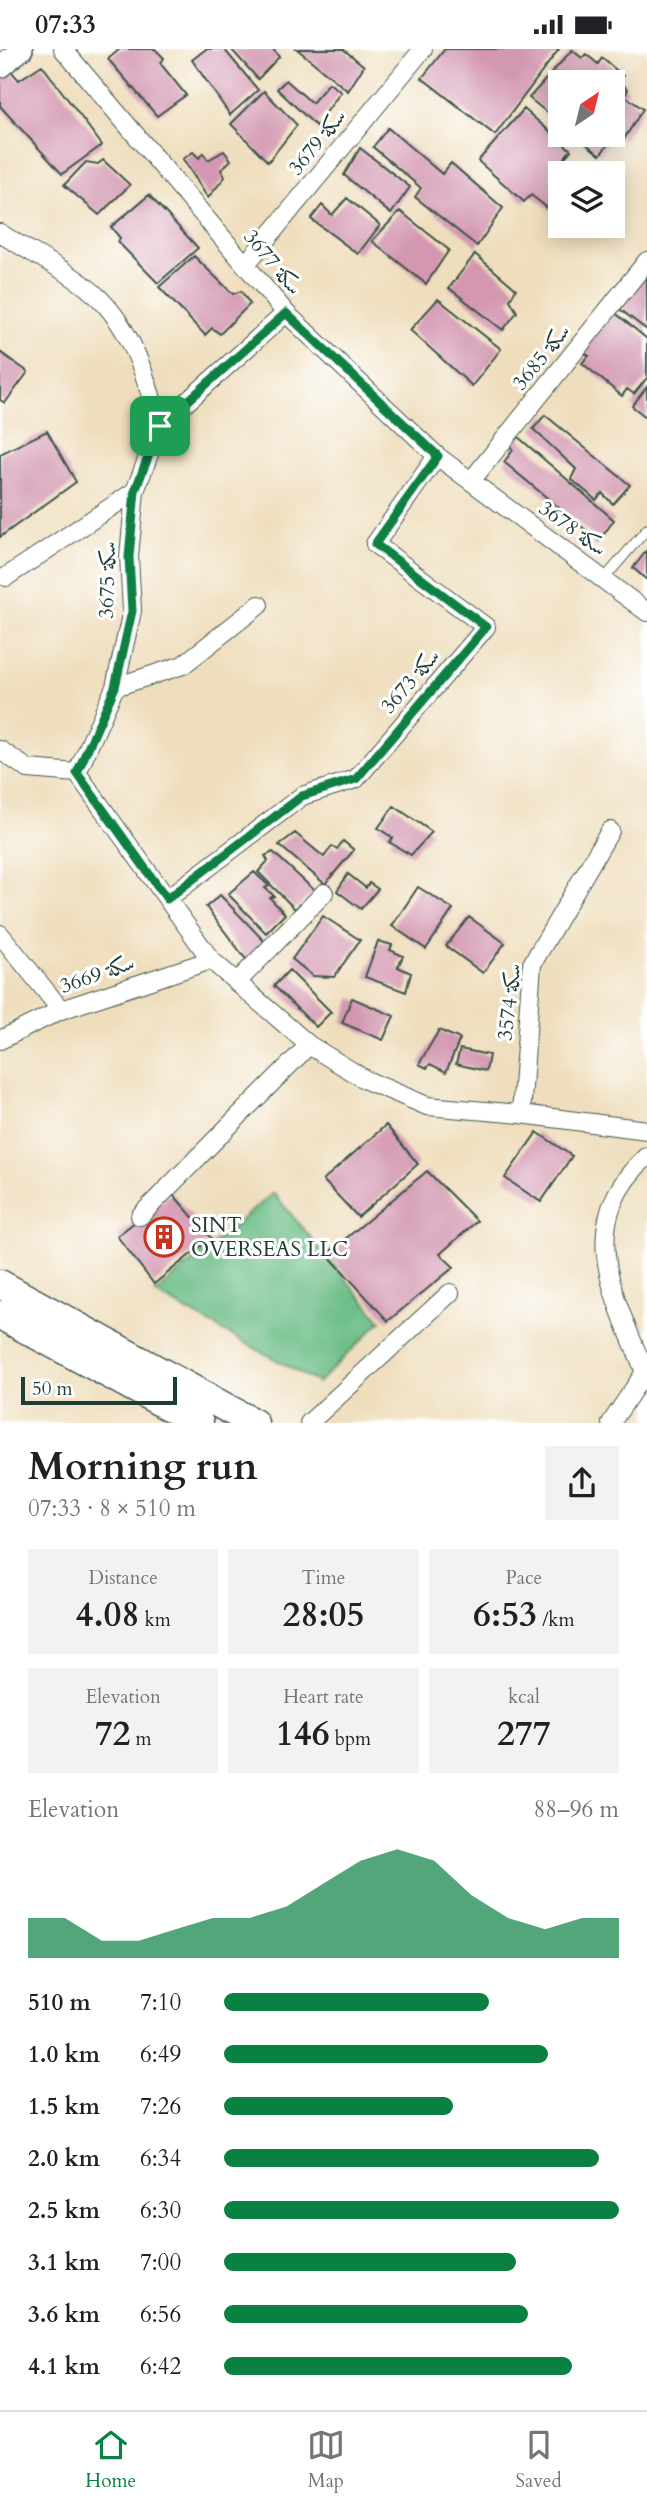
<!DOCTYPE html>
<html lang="en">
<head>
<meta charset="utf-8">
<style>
	body { margin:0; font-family:Cardo,Amiri,serif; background:#f2f2f2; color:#202124; height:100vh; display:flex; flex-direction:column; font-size:26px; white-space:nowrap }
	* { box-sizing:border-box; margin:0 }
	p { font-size:23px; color:#757577 }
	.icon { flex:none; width:38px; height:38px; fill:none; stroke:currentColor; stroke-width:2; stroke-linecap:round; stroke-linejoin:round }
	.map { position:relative; height:1374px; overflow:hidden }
	.sheet { display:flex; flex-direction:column; background:#fff; flex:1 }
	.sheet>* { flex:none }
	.needle { width:46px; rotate:35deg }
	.fabs { position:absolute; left:548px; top:21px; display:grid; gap:14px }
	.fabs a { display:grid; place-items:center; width:77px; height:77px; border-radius:0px; background:#fff; box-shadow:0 4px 18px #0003; font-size:35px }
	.scale { position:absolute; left:21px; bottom:18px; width:156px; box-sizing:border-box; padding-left:7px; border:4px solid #1f3d34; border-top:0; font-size:19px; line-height:24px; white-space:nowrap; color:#1f3d34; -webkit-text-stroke:5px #fff; paint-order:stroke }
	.pin { position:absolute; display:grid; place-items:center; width:60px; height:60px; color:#fff; margin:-30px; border-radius:14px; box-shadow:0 4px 10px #0006 }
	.round { display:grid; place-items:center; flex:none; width:74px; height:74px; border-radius:0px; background:#f2f2f2 }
	.head { display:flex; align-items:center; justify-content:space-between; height:119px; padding:0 28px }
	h1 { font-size:38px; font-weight:600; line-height:52px }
	.figures { display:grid; grid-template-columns:repeat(3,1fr); gap:10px; height:119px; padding:7px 28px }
	.figures div { display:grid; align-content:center; border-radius:0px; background:#f2f2f2; text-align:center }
	.figures b { font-size:35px; font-weight:600 }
	.figures small { font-size:19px; font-weight:400 }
	.figures p { font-size:19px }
	.chart { height:196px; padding:14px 28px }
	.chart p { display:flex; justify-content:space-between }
	.chart svg { width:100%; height:126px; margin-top:7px; fill:#0b8043; opacity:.7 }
	ul { padding:0 28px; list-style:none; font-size:23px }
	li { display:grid; grid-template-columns:112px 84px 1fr; align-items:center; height:52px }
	li i { height:18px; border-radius:9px; background:#0b8043 }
	.status { display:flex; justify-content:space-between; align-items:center; height:49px; padding:0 35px; background:#fff; direction:ltr }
	.status svg { height:19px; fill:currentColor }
	.tabs { display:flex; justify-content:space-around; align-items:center; height:98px; border-top:2px solid #e0e0e0; background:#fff; font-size:19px; color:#757577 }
	.tabs a { display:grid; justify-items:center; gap:4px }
	.tabs .current { color:#0b8043 }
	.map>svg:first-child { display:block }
	.forest { fill:#70bf8a; stroke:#487e5f; stroke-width:2 }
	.building { fill:#d397b1 }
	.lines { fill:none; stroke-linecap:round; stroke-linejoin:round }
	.service-casing { stroke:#3e5549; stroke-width:11 }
	.minor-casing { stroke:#3e5549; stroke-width:20 }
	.tertiary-casing { stroke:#3e5549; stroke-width:24 }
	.primary-casing { stroke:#3e5549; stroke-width:31 }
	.service { stroke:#fff; stroke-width:9 }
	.minor { stroke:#fff; stroke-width:18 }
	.tertiary { stroke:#fff; stroke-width:21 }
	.primary { stroke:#fff; stroke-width:28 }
	.route-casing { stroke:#fff; stroke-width:14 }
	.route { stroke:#0b8043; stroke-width:9 }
	.labels { text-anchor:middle; stroke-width:6; stroke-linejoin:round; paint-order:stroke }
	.street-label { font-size:21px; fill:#1f3d34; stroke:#fff }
	.poi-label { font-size:21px; fill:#1f3d34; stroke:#fff; text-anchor:start }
</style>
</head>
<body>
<div class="status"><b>07:33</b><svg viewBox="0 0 49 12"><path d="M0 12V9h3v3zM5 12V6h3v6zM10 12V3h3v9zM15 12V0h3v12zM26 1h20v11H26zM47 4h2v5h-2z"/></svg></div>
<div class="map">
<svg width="647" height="1374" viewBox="0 0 647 1374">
	<rect width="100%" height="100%" fill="#fff"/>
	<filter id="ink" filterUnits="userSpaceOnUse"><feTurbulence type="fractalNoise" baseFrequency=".0143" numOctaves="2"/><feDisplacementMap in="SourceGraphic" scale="14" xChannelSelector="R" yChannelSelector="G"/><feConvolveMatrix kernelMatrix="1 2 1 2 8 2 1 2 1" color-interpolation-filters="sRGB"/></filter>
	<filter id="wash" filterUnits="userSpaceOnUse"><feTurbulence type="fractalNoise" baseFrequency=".00686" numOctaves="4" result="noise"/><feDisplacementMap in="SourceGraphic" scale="28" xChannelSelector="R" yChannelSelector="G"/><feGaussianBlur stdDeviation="1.57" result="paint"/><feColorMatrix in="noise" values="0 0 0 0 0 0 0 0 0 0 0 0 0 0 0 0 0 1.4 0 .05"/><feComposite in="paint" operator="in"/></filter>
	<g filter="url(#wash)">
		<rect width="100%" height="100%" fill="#efdebd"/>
		<path class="forest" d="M273,1144L381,1272L318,1334L155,1244Z"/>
		<g id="blocks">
			<path class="building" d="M120,0H155L164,9L160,14L186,46L157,67L108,10Z
				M206,0H224L258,41L230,66L192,11Z
				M231,0H273L279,8L258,30Z
				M297,0H343L364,17L348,42Z
				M445,0H559L495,86L422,29Z
				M572,1L582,9L586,5L598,15L602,9L623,27L619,32L628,40L625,47L643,60L624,90L615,86L600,106L575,86H612V33H560V74L529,49Z
				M42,16L102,96L62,125L0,57V29L10,21L19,31Z
				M286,31L312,54L329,34L341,43L316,77L277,40Z
				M264,42L297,76L268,113L231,75Z
				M524,60L571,101L560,114L572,124H560V169L531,146L524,153L478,112Z
				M388,79L442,125L451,114L503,159L477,197L415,148L421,139L373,98Z
				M360,99L410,138L391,165L344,126Z
				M224,102L231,111L221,121L225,128L208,149L183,110L193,103L199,109L203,104L208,111Z
				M103,111L130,136L99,166L64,136L86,113L98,115Z
				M149,146L198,199L158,234L118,193L120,189L111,178Z
				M347,149L380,176L358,205L311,170L322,156L332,166Z
				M400,162L449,201L426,235L372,192Z
				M475,205L516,240L510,251L517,263L503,281L449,239Z
				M194,207L233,245L241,242L250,255L220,285L212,279L205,286L159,238Z
				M647,221V281L617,258Z
				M438,250L501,300L472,337L410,281Z
				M613,262L647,290V329L634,345L627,340L622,347L582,314L589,307L582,302Z
				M0,303L28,323L5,354L0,351Z
				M647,338V369L632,357Z
				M545,366L630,436L613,455L602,444L596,451L571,430L576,420L533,380Z
				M47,382L76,433L0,488V405Z
				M517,387L614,471L599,492L504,413L513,401L509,396Z
				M647,501V531L633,519Z
				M394,757L432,783L411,806L389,793L393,789L378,779Z
				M295,784L324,808L332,797L337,800L343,792L354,801L325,835L279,796Z
				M273,803L315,842L295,860L258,823L268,812L265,807Z
				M254,823L269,837L265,839L274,847L270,849L285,865L266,884L228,845Z
				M348,825L366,839L369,834L378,840L361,860L337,842Z
				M418,838L453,860L426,900L392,877Z
				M220,846L266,894L248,913L206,858Z
				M323,867L360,891L334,928L313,927L292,910Z
				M469,868L505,894L483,924L446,897Z
				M378,892L392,896L390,901L403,907L398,918L411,924L406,943L365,928Z
				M289,921L331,963L316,978L274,937Z
				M352,949L394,967L383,991L342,974Z
				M439,981L460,990L446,1023L430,1015L427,1019L419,1015Z
				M460,1000L489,1006L486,1022L456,1015Z
				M386,1076L418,1115L358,1168L323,1131Z
				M537,1083L572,1107L541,1153L505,1129Z
				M427,1122L477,1172L440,1205L454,1218L388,1272L327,1205Z
				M172,1144L211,1189L154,1235L117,1187Z"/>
		</g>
	</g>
	<g filter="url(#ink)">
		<use href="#blocks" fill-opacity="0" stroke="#3e5549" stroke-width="2"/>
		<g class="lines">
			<g class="service-casing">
				<path id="service" d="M604,530L647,480"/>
			</g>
			<g class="minor-casing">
				<path id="minor" d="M63,0L286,264L437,407L647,563
					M0,184C32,205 73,223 100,250C134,284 147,332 160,377
					M246,215L423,0
					M471,432L647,212
					M6,528L135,442
					M115,638L183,616L259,556
					M0,701L28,720L77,724
					M77,724L211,911L309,996L366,1031L427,1057L521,1065L647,1081
					M77,724L115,638L132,562L129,508L135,442L160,377L286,264
					M167,850L302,747L356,730L486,578L375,495L437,407
					M0,885L61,961
					M237,933L324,844
					M0,991L61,961L211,911
					M521,1065L532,915L610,782
					M140,1167L309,996
					M309,1374L450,1244
					M611,1374L645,1323C614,1247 573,1174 647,1107"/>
			</g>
			<g class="tertiary-casing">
				<path id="tertiary" d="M0,18L22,0"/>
			</g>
			<g class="primary-casing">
				<path id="primary" d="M0,1235L254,1374
					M0,1266L199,1374"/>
			</g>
			<use href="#service" class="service"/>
			<use href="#minor" class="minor"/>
			<use href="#tertiary" class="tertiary"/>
			<use href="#primary" class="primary"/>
		</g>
	</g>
	<g class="lines" filter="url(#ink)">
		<g class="route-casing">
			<path id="route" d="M286,264L438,407L375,495L486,578L356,730L302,747L167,850L77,724L115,638L132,562L129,508L135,442L160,377Z"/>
		</g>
		<use href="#route" class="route"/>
	</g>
	<defs>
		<g id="building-ring" transform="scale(2.0125)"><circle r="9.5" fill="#fff" stroke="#c8321e" stroke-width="1.5"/><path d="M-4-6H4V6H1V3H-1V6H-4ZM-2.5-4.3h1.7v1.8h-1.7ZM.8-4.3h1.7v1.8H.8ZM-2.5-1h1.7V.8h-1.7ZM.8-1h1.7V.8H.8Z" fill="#c8321e"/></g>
	</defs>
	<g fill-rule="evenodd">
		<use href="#building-ring" x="164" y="1188"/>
	</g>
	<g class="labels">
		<g class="street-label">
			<text transform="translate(317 93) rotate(-51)" y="7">سكة 3679</text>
			<text transform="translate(273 213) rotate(50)" y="7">سكة 3677</text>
			<text transform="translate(541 308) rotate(-51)" y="7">سكة 3685</text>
			<text transform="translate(573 479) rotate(36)" y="7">سكة 3678</text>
			<text transform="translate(107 531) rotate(-88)" y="7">سكة 3675</text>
			<text transform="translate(410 632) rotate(-49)" y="7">سكة 3673</text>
			<text transform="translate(97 925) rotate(-19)" y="7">سكة 3669</text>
			<text transform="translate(509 953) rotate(-83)" y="7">سكة 3574</text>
		</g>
		<g class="poi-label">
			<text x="191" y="1183">SINT<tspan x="191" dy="24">OVERSEAS LLC</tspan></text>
		</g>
	</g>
</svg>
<div class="fabs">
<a><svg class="needle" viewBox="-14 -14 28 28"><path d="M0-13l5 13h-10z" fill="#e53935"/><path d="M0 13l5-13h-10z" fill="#757577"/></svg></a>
<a><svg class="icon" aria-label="layers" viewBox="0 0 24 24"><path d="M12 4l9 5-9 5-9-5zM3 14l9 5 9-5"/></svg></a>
</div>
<div class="scale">50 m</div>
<div class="pin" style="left:160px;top:377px;background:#1e9e55"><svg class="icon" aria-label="arrive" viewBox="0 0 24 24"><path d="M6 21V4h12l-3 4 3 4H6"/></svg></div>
</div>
<section class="sheet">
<div class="head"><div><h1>Morning run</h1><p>07:33 · 8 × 510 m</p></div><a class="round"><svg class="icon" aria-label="share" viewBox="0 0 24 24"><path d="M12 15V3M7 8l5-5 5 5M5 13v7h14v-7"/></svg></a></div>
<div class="figures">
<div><p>Distance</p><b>4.08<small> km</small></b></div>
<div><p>Time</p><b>28:05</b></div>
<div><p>Pace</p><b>6:53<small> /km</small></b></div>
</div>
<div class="figures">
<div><p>Elevation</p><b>72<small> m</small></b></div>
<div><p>Heart rate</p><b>146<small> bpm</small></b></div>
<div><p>kcal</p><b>277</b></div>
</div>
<div class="chart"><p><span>Elevation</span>88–96 m</p>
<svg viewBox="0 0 160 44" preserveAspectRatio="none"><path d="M0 44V30L10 30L20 38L30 38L40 34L50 30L60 30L70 26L80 18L90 10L100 6L110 10L120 22L130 30L140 34L150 30L160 30V44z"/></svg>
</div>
<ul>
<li><b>510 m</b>7:10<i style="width:67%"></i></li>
<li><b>1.0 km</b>6:49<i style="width:82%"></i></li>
<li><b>1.5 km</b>7:26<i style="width:58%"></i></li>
<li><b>2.0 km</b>6:34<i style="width:95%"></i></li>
<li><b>2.5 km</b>6:30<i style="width:100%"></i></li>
<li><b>3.1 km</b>7:00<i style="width:74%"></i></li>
<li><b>3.6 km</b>6:56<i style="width:77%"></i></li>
<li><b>4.1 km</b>6:42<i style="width:88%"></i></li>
</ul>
</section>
<nav class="tabs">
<a class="current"><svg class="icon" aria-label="home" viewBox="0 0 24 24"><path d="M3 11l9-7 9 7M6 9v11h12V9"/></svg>Home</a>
<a><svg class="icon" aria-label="map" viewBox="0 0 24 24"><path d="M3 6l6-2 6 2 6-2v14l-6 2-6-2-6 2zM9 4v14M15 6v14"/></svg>Map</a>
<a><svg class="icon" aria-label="saved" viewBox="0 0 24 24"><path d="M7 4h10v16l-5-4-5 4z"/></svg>Saved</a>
</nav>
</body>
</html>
